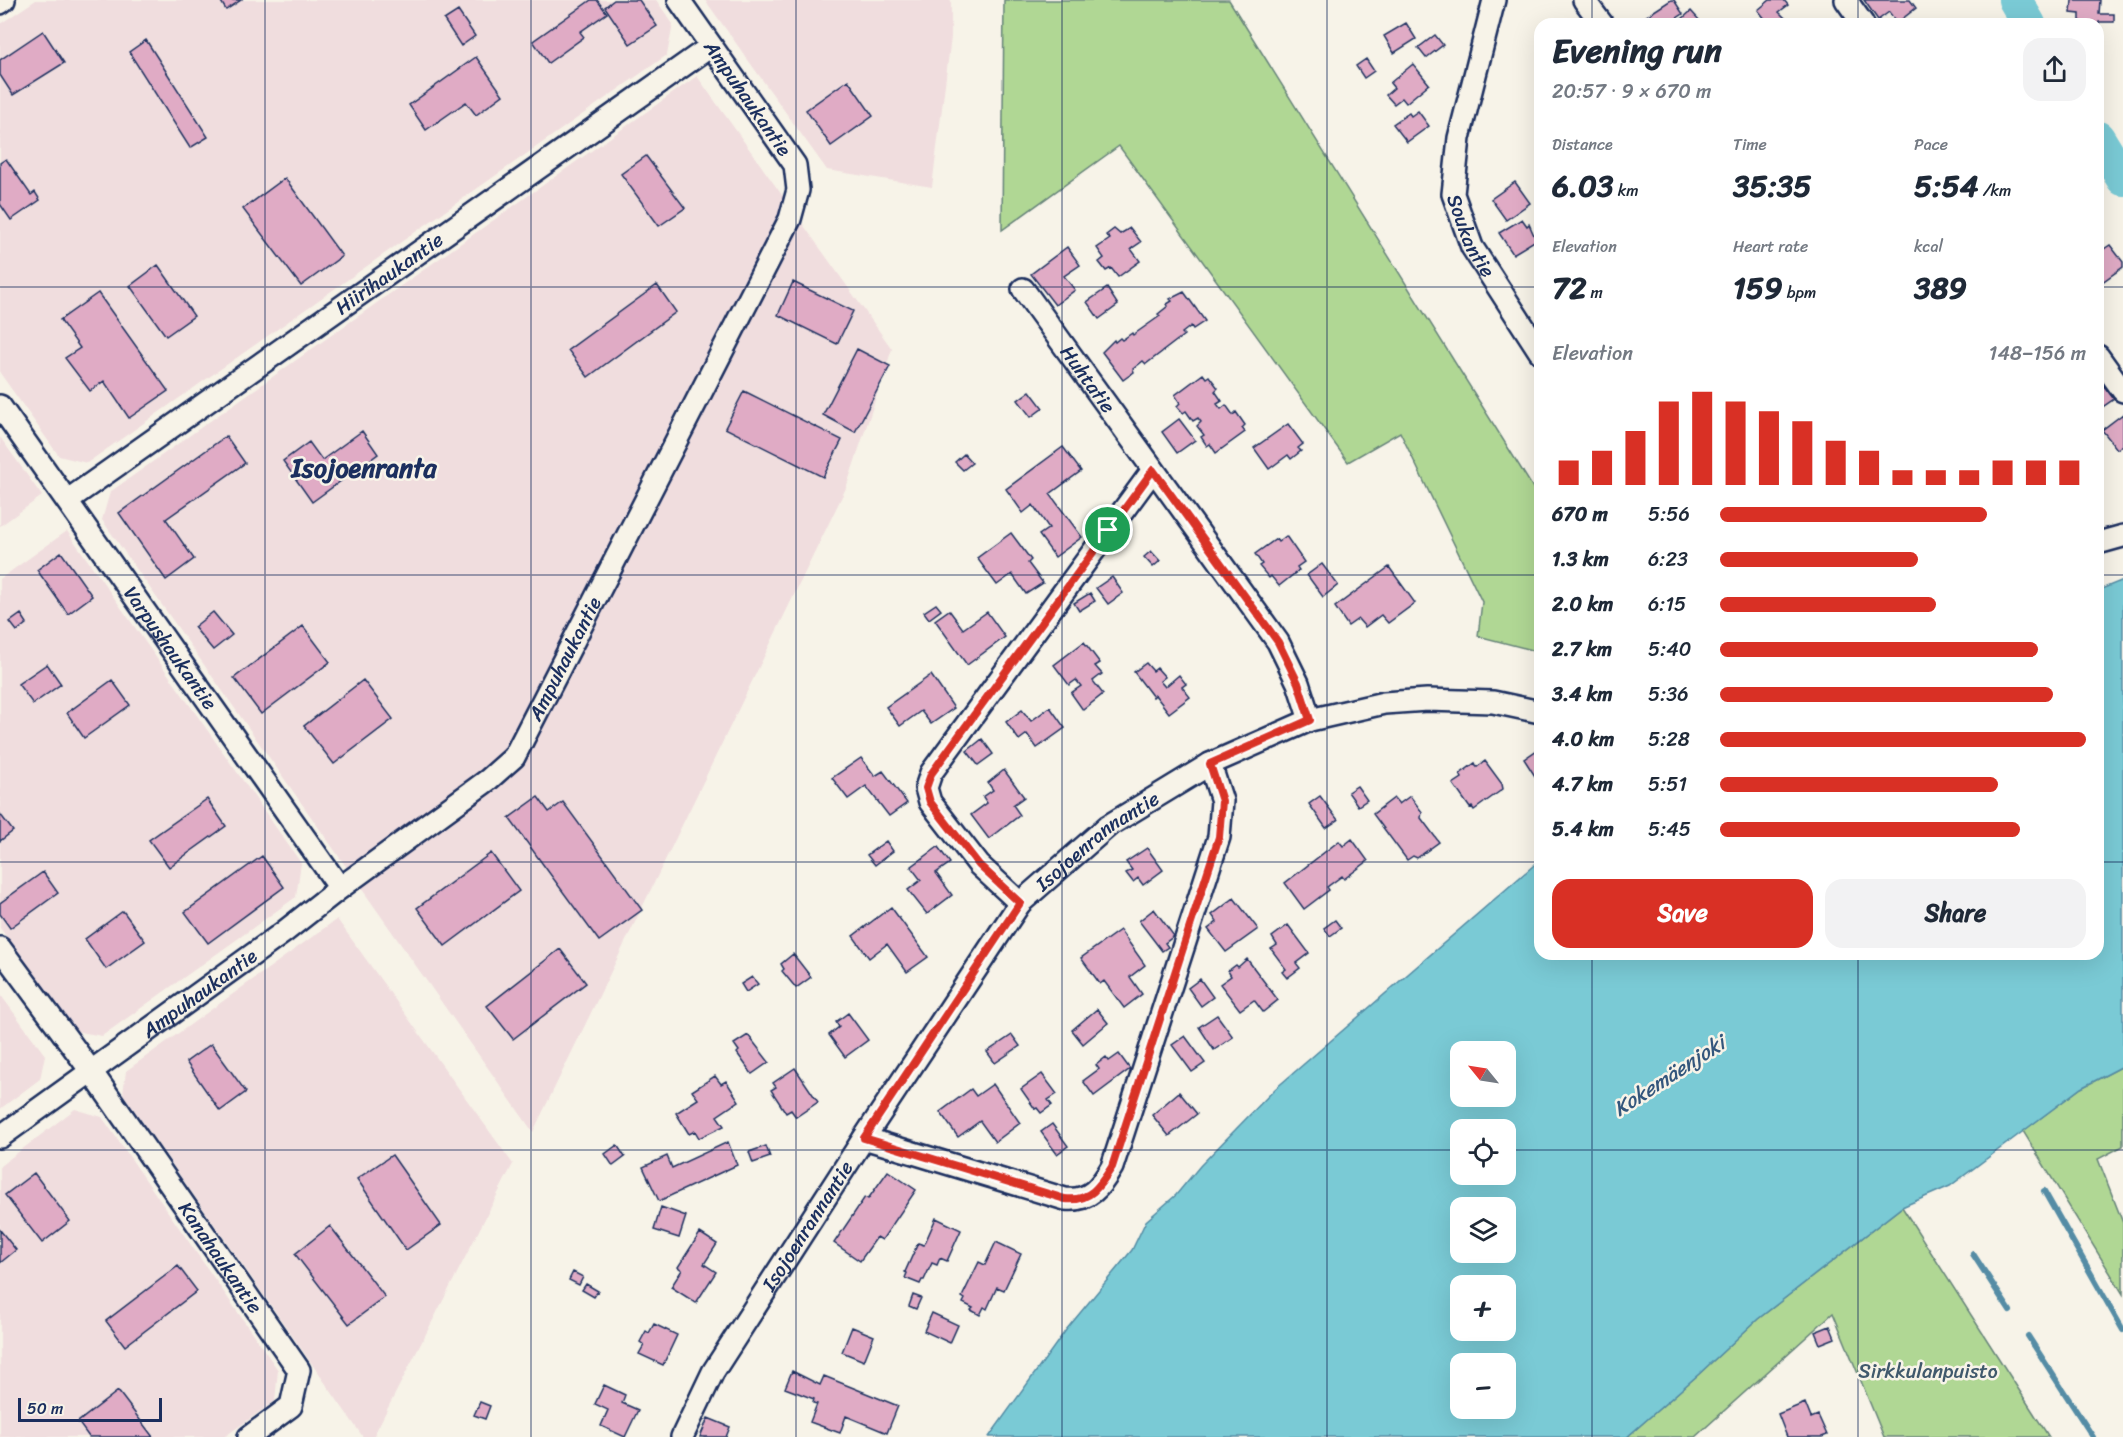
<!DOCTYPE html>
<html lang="en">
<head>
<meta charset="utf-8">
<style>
	body { margin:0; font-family:Sriracha,sans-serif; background:#f2f2f3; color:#1f2937; height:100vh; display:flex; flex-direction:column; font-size:22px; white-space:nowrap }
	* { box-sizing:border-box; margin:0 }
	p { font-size:20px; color:#747a83 }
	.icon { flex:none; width:33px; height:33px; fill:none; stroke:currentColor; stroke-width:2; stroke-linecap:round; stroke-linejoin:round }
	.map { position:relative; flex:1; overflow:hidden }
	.sheet { position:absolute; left:1534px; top:18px; width:570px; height:942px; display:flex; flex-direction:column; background:#fff; border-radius:18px; box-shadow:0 6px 24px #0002 }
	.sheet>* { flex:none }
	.needle { width:39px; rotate:300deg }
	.fabs { position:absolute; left:1450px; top:1041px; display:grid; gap:12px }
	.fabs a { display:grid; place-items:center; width:66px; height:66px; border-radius:12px; background:#fff; box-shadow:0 6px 24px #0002; font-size:30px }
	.scale { position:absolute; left:18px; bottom:15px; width:144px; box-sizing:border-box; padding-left:6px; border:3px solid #1b2f5e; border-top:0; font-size:16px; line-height:21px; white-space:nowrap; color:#1b2f5e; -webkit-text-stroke:4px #f7f3e8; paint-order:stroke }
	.pin { position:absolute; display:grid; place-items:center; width:51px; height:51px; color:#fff; margin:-26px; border:3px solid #fff; border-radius:50%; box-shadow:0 2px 6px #0007 }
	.round { display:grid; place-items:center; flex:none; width:63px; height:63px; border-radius:18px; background:#f2f2f3 }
	.head { display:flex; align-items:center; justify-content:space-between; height:102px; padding:0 18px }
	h1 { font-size:33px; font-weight:700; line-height:45px }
	.stats { display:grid; grid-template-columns:repeat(3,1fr); gap:9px; height:102px; padding:6px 18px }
	.stats div { display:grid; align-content:center }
	.stats b { font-size:30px; font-weight:700 }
	.stats small { font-size:16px; font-weight:400 }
	.stats p { font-size:16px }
	.chart { height:168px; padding:12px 18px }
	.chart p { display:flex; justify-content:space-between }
	.chart svg { width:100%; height:108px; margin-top:6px; stroke:#d93025; stroke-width:6 }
	.primary-button { display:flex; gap:12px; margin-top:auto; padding:12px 18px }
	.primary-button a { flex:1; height:69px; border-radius:18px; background:#d93025; color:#fff; font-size:24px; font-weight:700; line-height:69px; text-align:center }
	.primary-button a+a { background:#f2f2f3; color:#1f2937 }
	ul { padding:0 18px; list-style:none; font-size:20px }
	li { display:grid; grid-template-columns:96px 72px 1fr; align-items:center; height:45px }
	li i { height:15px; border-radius:8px; background:#d93025 }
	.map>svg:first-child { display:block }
	.built { fill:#f0ddde }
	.green { fill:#b0d794; stroke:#668379; stroke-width:1.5 }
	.water { fill:#7acad5; stroke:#548ca5; stroke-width:1.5; fill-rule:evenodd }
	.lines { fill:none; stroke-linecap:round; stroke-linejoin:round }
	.stream { stroke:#548ca5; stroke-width:6 }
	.river { stroke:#7acad5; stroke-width:34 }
	.building { fill:#e0abc5; stroke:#1b2f5e; stroke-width:1.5 }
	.minor-casing { stroke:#1b2f5e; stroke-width:26 }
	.minor { stroke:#f7f3e8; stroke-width:21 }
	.route-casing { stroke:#fff; stroke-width:12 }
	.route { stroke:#d93025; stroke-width:8 }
	.grid { fill:none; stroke:#1b2f5e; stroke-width:1.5; stroke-opacity:0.55 }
	.labels { text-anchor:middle; stroke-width:5; stroke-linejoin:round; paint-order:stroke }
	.street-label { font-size:20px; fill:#1b2f5e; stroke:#f7f3e8 }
	.park-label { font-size:20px; fill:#40596c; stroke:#f7f3e8 }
	.water-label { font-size:21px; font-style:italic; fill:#33567c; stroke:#f7f3e8 }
	.district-label { font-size:26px; font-weight:bold; fill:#1b2f5e; stroke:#f7f3e8 }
</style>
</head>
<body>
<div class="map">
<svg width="2123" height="1437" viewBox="0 0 2123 1437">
	<rect width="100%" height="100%" fill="#f7f3e8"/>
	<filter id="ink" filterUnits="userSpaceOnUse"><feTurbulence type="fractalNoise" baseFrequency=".0167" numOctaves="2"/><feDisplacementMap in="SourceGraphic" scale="12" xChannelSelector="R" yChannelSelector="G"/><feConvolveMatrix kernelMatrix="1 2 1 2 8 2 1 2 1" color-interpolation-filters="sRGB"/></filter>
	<g filter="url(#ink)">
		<path class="built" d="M36,0H656L673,24L667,55L87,463L59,456L0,373V24Z
			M705,0H951V37L932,187L827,170Z
			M697,76L892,349L846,488L533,1132L102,520L110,492Z
			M0,437L42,496L0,526Z
			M67,531L301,863L296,897L102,1036L75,1031L0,928V579Z
			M337,919L513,1164L373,1437H363L123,1094L126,1071Z
			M0,994L45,1055L40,1079L0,1109Z
			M75,1109L102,1117L278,1370L275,1401L224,1437H0V1166Z"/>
		<path class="green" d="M1004,0H1229L1540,499V652L1478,636L1482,602L1400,432L1348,462L1119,146L1002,230Z
			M2123,1066V1146L2098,1159L2123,1223V1294L2023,1131L2081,1088Z
			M1902,1207L2049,1437H1884L1833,1313L1695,1437H1627L1699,1374L1758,1319Z"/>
		<path class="water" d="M2123,580V1066L2081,1088L1950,1186L1902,1207L1758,1319L1699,1374L1627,1437H989L1066,1330L1132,1250L1146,1221L1176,1195L1200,1166L1275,1089L1540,860V954H2098L2099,590ZM1461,1052H1506V1096H1461ZM1461,1130H1506V1174H1461ZM1461,1208H1506V1252H1461ZM1461,1286H1506V1330H1461ZM1461,1364H1506V1408H1461Z"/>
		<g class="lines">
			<path class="stream" d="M2044,1191L2123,1330
				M1973,1254L2010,1311
				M2028,1336L2093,1437"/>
			<path class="river" d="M2015,0L2029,24
				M2098,138L2123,179"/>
		</g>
		<path class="building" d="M220,0H241L226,10Z
			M591,0H597L607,13L580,32L584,37L548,63L533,41Z
			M614,0H639L657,26L630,44L605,7Z
			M1671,0H1674L1683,14L1668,24H1650L1645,17Z
			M1770,0H1784L1788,5L1779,12L1785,18L1777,24H1769L1758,10Z
			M1864,0H1910L1916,8L1897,23L1889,12L1878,20Z
			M2072,0H2100L2099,14H2114V22H2099V25L2080,24V14L2071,13Z
			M458,11L475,36L461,46L444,20Z
			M1691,11L1701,22L1698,24H1686L1682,19Z
			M1406,23L1416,39L1394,53L1384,36Z
			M43,31L64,63L13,95L0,75V60Z
			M1435,35L1443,45L1426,58L1418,48Z
			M146,40L208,137L190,148L129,52Z
			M476,57L503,95L476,115L466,102L426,130L409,105Z
			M1366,59L1374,71L1364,78L1356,66Z
			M1413,64L1429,84L1406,103L1402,98L1394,104L1386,95L1394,88L1390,83Z
			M848,80L873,116L831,146L806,110Z
			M1418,111L1429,126L1407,142L1393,124L1409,113L1411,116Z
			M646,156L685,208L659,226L621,174Z
			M6,159L31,195L35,192L40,200L11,220L0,204V163Z
			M285,178L342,256L301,286L243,209Z
			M1515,182L1530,203L1506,220L1491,199Z
			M1522,219L1527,226L1529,224L1536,240L1513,254L1499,233Z
			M1130,228L1141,242L1131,249L1140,261L1118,277L1111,268L1106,271L1099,262L1104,258L1097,248L1110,239L1106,235L1114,229L1120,234Z
			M2110,245L2123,262V267L2098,285V253Z
			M1067,247L1080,265L1064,276L1075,290L1055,305L1031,274Z
			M158,265L194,316L166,336L130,286Z
			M793,282L853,311L837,344L778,315Z
			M657,285L676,312L588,377L568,350Z
			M1107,288L1118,305L1099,319L1087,302Z
			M1184,292L1205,321L1193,329L1191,326L1182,333L1184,335L1146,364L1143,361L1133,369L1134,372L1123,380L1102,352L1114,340L1115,342L1120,338L1122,340L1132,333L1133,335L1160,316L1158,314L1168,306L1167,304L1172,301L1170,299Z
			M98,293L168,391L129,418L104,381L90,391L65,358L80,348L60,320Z
			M857,349L890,366L855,432L823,415Z
			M1203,374L1206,378L1209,376L1218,388L1215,391L1222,401L1217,404L1221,409L1226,405L1233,415L1236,412L1245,425L1242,428L1245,432L1216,453L1210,444L1207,446L1201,437L1204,435L1197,426L1201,422L1198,418L1193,421L1186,411L1183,413L1177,406L1180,403L1175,395Z
			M2103,385L2114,399L2101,408L2098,405V389Z
			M744,391L842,440L823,477L725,428Z
			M1030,391L1043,408L1031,417L1018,400Z
			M2123,414V445L2117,449L2102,430Z
			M1179,419L1195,440L1177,453L1162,432Z
			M1288,424L1303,444L1298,448L1301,451L1291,459L1288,455L1269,469L1254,448Z
			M362,431L378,454L312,502L283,461L309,442L322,460Z
			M226,436L245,463L166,519L194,559L166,580L119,513Z
			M1063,447L1081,471L1050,494L1082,537L1055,557L1039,535L1049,528L1033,505L1023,513L1006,489Z
			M964,454L972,463L963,470L955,462Z
			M1011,533L1031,560L1028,563L1043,583L1026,594L1012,574L997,585L977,558Z
			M1286,536L1304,562L1297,567L1299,570L1279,586L1271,576L1269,578L1259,566L1262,564L1255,554L1276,539L1278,542Z
			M1151,551L1160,561L1153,567L1144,557Z
			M61,552L92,596L68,614L37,570Z
			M1322,564L1338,585L1323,597L1307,575Z
			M1389,567L1415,603L1388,623L1381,615L1365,627L1358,619L1348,626L1335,607Z
			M1112,577L1123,593L1108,604L1096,588Z
			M1090,593L1095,601L1079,611L1074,603Z
			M936,604L941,610L929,619L924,612Z
			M949,610L963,629L987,612L1005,637L967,665L935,620Z
			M213,612L232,635L213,650L194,627Z
			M21,614L27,623L17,631L10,622Z
			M303,626L330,662L261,714L234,678Z
			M1084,642L1100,663L1095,666L1102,674L1093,681L1103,694L1083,710L1071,693L1081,686L1076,680L1069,685L1054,665Z
			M1146,663L1153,671L1157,668L1165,677L1160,681L1165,687L1179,675L1186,684L1182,687L1190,697L1169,713L1155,695L1153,697L1134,672Z
			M47,664L61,684L33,704L18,684Z
			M931,675L954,708L931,724L921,711L900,726L886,707Z
			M112,680L130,705L84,738L67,713Z
			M363,680L393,719L334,764L304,726Z
			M1050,707L1065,728L1037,748L1027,734L1019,740L1006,722L1022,710L1031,721Z
			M982,739L993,754L978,765L967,751Z
			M1540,748V784L1524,759Z
			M861,758L875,776L883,771L907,803L889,816L866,786L848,799L832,778Z
			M1485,761L1502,784L1503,789L1474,810L1472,807L1470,808L1453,784L1462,778L1460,774L1475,763L1477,767Z
			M1004,770L1024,797L1013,805L1020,815L989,839L971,815L987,803L983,797L993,790L988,783Z
			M1357,786L1367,800L1358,806L1348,792Z
			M1320,796L1338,820L1326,828L1309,804Z
			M1410,796L1422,812L1421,818L1439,842L1417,858L1413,856L1407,860L1373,814L1394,798L1399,804Z
			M538,797L549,812L563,802L642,910L599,941L509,818Z
			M207,799L226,826L169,867L149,840Z
			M0,814L13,831L0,841Z
			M1352,839L1368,861L1344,879L1342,876L1327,887L1329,890L1304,909L1285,883L1339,841L1343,846Z
			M886,841L893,851L875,865L867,855Z
			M938,847L950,863L936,873L952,895L927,914L908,890L921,880L911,867Z
			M1147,848L1163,870L1143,885L1138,878L1133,882L1126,873L1132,870L1126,862Z
			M491,853L519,891L445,946L417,908Z
			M262,856L284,887L208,943L185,912Z
			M43,872L58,893L10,928L0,914V903Z
			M1234,898L1258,929L1226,952L1208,929L1217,922L1212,915Z
			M891,907L928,957L907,972L887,944L869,958L853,936Z
			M1154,909L1174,936L1165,943L1168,947L1162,951L1139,921Z
			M123,911L145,941L106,969L85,939Z
			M1335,920L1341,928L1330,936L1324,928Z
			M1288,925L1309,953L1296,963L1300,968L1287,978L1282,972L1286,969L1271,949L1277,945L1272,937Z
			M1120,930L1145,965L1130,977L1142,994L1124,1008L1104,981L1100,984L1081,958Z
			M560,949L586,983L513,1039L487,1006Z
			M793,954L811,977L796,988L782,971L784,969L781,964Z
			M1247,959L1278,1000L1263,1012L1254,1000L1240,1010L1220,984L1231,976L1228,971L1236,965L1238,967Z
			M752,977L758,984L746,992L741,984Z
			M1200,979L1213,997L1201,1006L1188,988Z
			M1097,1009L1108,1023L1083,1044L1072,1030Z
			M848,1013L868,1040L845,1057L829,1035L839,1027L836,1022Z
			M1217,1015L1233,1037L1214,1050L1199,1027Z
			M748,1035L769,1062L752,1074L737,1053L739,1051L734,1044Z
			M1012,1035L1020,1046L995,1063L987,1052Z
			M1185,1036L1205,1063L1192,1072L1172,1045Z
			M211,1044L246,1092L220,1111L186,1062Z
			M1119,1054L1130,1069L1094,1096L1083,1081L1099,1069L1096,1065L1106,1057L1109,1061Z
			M795,1068L818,1102L796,1117L791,1110L786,1113L771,1090L776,1087L773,1083Z
			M1042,1074L1057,1094L1048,1100L1052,1105L1041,1113L1037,1108L1035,1109L1021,1089Z
			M715,1076L721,1084L726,1081L739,1101L717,1116L724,1126L699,1138L695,1131L689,1134L676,1113L698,1099L692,1091Z
			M993,1084L1020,1123L995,1142L980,1121L958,1137L940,1112L971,1089L976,1096Z
			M1179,1092L1197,1114L1169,1136L1152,1115Z
			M1052,1124L1068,1146L1057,1154L1041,1132Z
			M728,1142L737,1165L659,1201L643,1167L667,1156L672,1168Z
			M617,1145L625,1157L613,1166L605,1154Z
			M766,1146L770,1157L753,1163L749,1152Z
			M392,1155L441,1225L406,1250L357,1179Z
			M888,1171L916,1190L882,1240L877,1237L860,1261L834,1243L865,1197L868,1199Z
			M34,1173L70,1221L42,1243L5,1195Z
			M661,1207L686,1216L679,1238L654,1230Z
			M936,1218L961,1230L947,1261L940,1258L937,1265L932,1263L924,1280H922L920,1284L905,1278L907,1273L905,1272L918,1243L924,1245Z
			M330,1226L385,1297L349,1324L295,1254Z
			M0,1230L16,1250L0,1263Z
			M700,1233L717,1244L704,1264L716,1272L696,1303L671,1287L682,1270L678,1267Z
			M996,1242L1021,1254L1004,1290L997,1287L987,1309L984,1307L980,1315L971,1310L973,1308L963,1303L965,1299L962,1297L979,1262L985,1265Z
			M178,1266L197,1291L125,1346L106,1321Z
			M573,1272L583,1277L579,1285L569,1280Z
			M586,1284L598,1291L594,1297L582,1290Z
			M913,1295L921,1298L916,1309L909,1306Z
			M932,1313L958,1325L950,1343L924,1331Z
			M654,1324L677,1335L663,1365L639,1354L644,1345L640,1342L646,1331L649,1333Z
			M1830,1326L1835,1338L1820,1344L1815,1332Z
			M852,1327L874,1336L864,1361L842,1352Z
			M792,1371L820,1385L824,1376L898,1406L887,1433L846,1416L840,1433L810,1422L817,1404L813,1403L814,1399L785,1388Z
			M604,1385L625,1395L622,1403L638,1410L625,1437L601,1426L608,1410L595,1404Z
			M118,1391L153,1437H89L78,1422Z
			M480,1402L490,1406L485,1419L474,1415Z
			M1805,1403L1811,1418L1818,1415L1827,1435L1822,1437H1787L1778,1414Z
			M708,1418L730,1427L726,1437H700Z"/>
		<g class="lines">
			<g class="minor-casing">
				<g id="minor">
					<path id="s1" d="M1494,0L1459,138L1453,194L1472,247L1540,352"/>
					<path d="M1584,0L1602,24"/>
					<path d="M1846,0L1863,24"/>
					<path d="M0,3L4,0"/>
					<path id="s2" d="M1023,289L1278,642L1298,683L1310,720"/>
					<path d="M2098,356L2123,391"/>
					<path id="s3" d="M0,406L340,888"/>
					<path id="s4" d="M68,500L711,46"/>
					<path d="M2098,543L2123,536"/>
					<path d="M1020,903L979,865L930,802L926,788L931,773L1153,470"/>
					<path id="s5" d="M0,948L91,1071L299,1370L291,1406L249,1437"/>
					<path id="s6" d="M0,1137L284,932L340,888L488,780L514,757L790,219L798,190L795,165L679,0"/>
					<path d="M864,1138L1065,1199C1090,1202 1101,1186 1112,1167L1219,837L1222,801L1210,764"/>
					<path id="s7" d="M682,1437L713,1372L864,1138L1020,903L1108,826L1210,764L1310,720L1384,703L1427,700L1493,702L1540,712"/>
				</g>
			</g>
			<use href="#minor" class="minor"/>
		</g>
	</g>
	<g class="lines" filter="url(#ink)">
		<g class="route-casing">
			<path id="route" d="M1153,470L1278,642L1298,683L1310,720L1210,764L1222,801L1219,837L1112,1167C1100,1186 1090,1202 1065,1199L864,1138L1020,903L979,865L930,802L926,788L931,774Z"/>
		</g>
		<use href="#route" class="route"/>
	</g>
	<path class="grid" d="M265,0V1437M531,0V1437M796,0V1437M1062,0V1437M1327,0V1437M1592,0V24M1858,0V24M0,287H1540M2098,287H2123M0,575H1540M2098,575H2123M0,862H1540M2098,862H2123M1592,954V1437M1858,954V1437M0,1150H1461M1506,1150H2123"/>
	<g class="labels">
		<g class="street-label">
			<text transform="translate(748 98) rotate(55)" y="7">Ampuhaukantie</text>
			<text dy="7" stroke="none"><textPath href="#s1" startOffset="244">Soukantie</textPath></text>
			<text dy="7" stroke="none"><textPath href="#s4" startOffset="393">Hiirihaukantie</textPath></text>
			<text dy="7" stroke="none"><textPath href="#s2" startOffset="111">Huhtatie</textPath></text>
			<text dy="7" stroke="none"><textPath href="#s3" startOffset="296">Varpushaukantie</textPath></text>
			<text dy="7" stroke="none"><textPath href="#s6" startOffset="750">Ampuhaukantie</textPath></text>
			<text dy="7" stroke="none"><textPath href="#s7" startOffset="732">Isojoenrannantie</textPath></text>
			<text dy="7" stroke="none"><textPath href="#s6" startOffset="246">Ampuhaukantie</textPath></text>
			<text dy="7" stroke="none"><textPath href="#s7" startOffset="246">Isojoenrannantie</textPath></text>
			<text dy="7" stroke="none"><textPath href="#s5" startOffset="380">Kanahaukantie</textPath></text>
		</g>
		<g class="park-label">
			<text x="1928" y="1378">Sirkkulanpuisto</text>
		</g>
		<g class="water-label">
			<text transform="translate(1669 1076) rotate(-33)" y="7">Kokemäenjoki</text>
		</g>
		<g class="district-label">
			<text x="364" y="477">Isojoenranta</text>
		</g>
	</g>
</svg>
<div class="fabs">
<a><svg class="needle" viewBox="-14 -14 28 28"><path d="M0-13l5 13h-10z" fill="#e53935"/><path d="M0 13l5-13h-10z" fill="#747a83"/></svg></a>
<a><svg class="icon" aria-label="locate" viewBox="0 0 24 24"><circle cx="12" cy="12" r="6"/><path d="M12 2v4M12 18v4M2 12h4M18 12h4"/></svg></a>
<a><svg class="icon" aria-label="layers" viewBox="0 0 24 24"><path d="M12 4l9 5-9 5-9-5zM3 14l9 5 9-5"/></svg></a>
<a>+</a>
<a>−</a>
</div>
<div class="scale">50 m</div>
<div class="pin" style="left:1108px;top:530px;background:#1e9e55"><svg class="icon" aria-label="arrive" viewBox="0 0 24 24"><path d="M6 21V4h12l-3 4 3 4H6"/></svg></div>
<section class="sheet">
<div class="head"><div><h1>Evening run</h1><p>20:57 · 9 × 670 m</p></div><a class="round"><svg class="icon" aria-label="share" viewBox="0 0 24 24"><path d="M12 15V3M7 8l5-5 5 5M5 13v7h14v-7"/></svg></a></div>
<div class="stats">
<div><p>Distance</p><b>6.03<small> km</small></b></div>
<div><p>Time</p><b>35:35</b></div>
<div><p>Pace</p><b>5:54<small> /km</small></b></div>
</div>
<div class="stats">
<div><p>Elevation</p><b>72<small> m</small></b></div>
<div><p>Heart rate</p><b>159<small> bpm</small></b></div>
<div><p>kcal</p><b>389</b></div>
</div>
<div class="chart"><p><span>Elevation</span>148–156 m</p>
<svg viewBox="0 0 160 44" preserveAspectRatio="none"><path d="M5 44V34M15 44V30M25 44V22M35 44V10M45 44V6M55 44V10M65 44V14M75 44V18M85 44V26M95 44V30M105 44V38M115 44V38M125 44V38M135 44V34M145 44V34M155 44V34"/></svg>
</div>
<ul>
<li><b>670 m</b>5:56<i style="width:73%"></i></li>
<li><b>1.3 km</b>6:23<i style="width:54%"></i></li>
<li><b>2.0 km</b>6:15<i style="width:59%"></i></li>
<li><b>2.7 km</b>5:40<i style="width:87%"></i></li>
<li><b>3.4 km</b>5:36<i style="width:91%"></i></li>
<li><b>4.0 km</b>5:28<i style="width:100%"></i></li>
<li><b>4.7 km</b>5:51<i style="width:76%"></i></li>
<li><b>5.4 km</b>5:45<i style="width:82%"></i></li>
</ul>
<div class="primary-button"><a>Save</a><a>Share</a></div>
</section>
</div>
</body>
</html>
